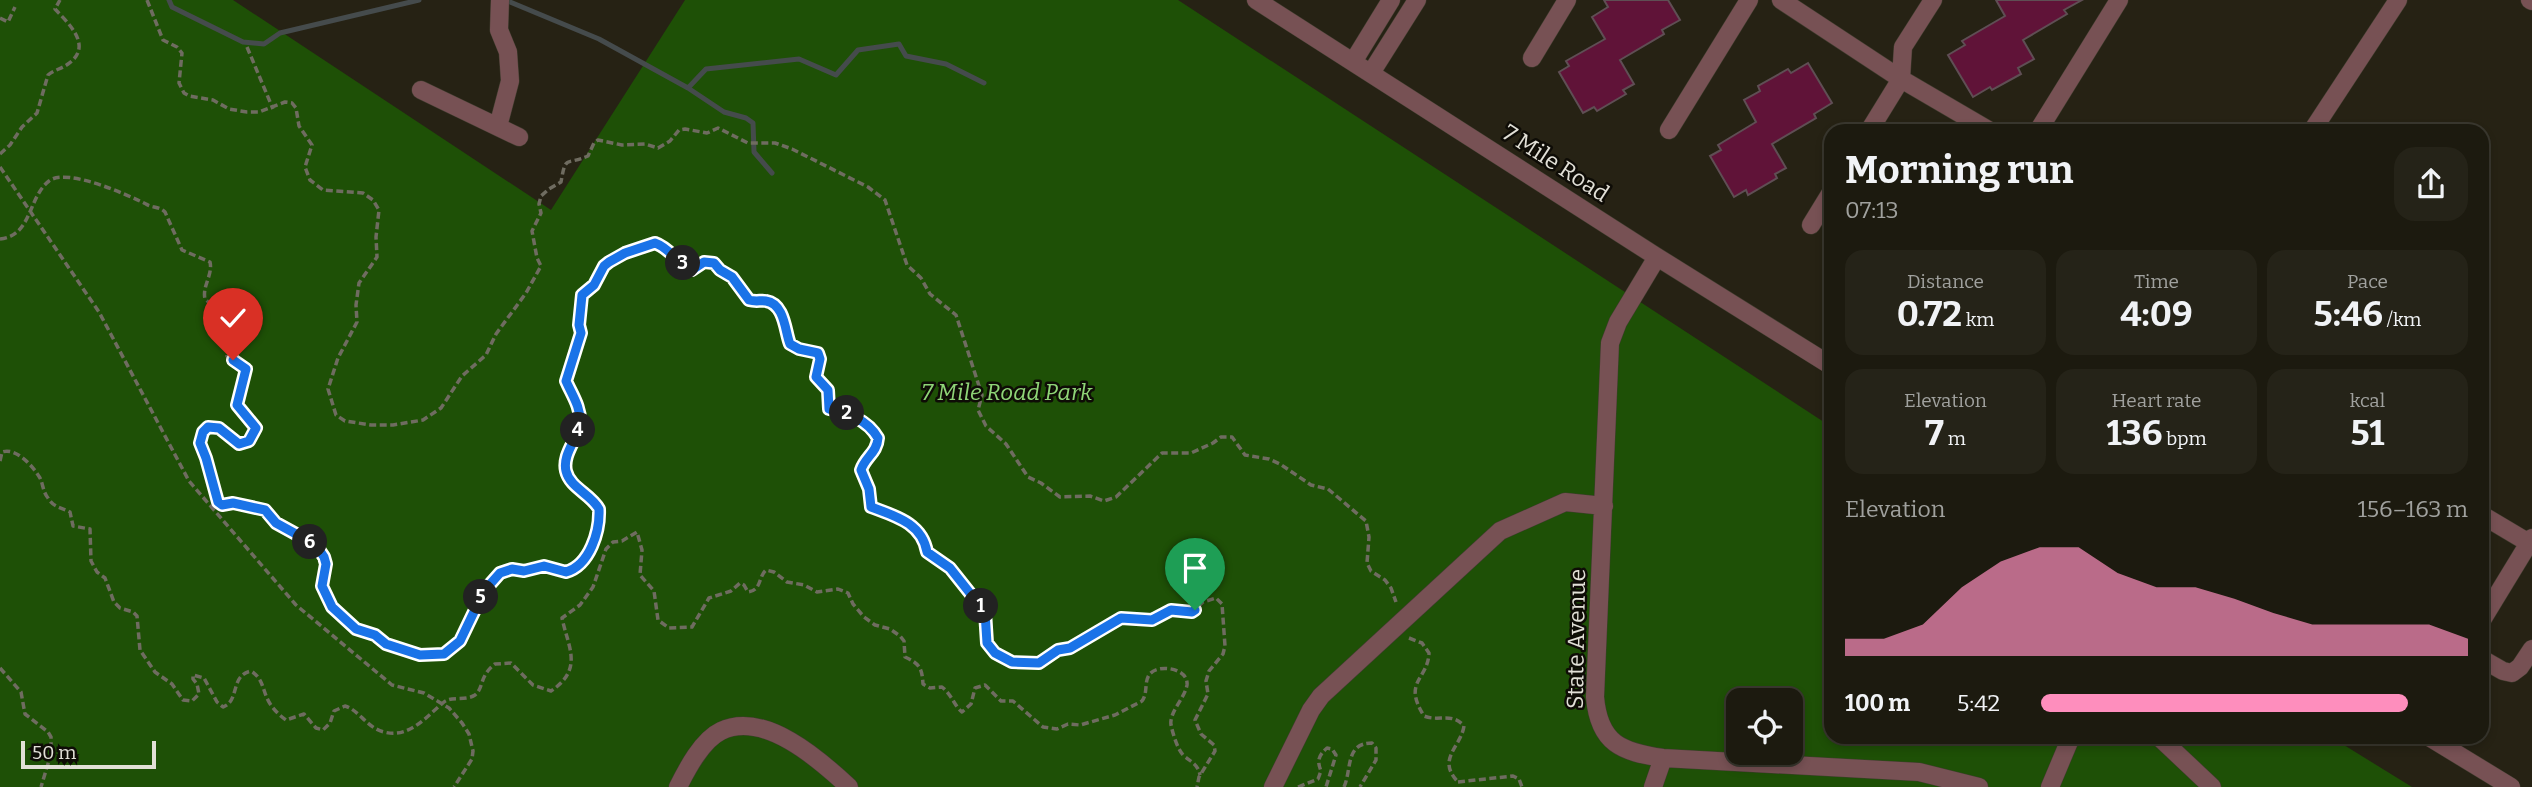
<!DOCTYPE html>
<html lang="en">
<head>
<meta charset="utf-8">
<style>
	body { margin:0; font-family:Bitter,serif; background:#252318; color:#f1f3f6; height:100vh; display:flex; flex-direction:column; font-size:26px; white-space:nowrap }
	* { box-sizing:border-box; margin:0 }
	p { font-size:23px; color:#a0a19e }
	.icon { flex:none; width:38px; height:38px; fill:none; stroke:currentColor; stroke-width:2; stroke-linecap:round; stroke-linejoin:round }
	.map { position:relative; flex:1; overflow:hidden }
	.sheet { position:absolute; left:1824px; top:124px; width:665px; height:620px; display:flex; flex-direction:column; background:#1c1a0f; border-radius:21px; box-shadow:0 4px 10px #0003,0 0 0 2px #3a382f }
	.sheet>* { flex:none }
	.buttons { position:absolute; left:1726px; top:688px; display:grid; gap:14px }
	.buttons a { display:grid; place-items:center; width:77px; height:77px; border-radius:14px; background:#1c1a0f; box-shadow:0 4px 10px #0003,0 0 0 2px #3a382f; font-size:35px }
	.scale { position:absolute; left:21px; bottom:18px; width:135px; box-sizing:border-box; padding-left:7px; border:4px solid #e2e0d7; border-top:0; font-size:19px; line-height:24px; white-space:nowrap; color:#e2e0d7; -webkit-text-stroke:5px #0e0c06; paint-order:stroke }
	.pin { position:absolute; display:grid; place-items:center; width:60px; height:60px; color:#fff; margin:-72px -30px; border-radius:50% 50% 50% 0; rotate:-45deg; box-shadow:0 0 7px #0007 }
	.pin .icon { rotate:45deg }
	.km { position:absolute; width:35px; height:35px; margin:-18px; border-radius:50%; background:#222; color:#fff; font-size:19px; line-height:35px; text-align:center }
	.round { display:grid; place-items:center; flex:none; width:74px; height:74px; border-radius:21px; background:#252318 }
	.headline { display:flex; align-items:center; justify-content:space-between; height:119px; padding:0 21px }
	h1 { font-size:38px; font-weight:700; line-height:52px }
	.metrics { display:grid; grid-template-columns:repeat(3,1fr); gap:10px; height:119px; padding:7px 21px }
	.metrics div { display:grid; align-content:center; border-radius:18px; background:#252318; text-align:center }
	.metrics b { font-size:35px; font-weight:700 }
	.metrics small { font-size:19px; font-weight:400 }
	.metrics p { font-size:19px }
	.chart { height:196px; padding:14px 21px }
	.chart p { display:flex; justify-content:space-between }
	.chart svg { width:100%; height:126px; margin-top:7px; fill:#fe8ebd; opacity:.7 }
	ul { padding:0 21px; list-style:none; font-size:23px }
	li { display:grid; grid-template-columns:112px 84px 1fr; align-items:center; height:52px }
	li i { height:18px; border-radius:9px; background:#fe8ebd }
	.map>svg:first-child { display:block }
	.green { fill:#1e5006; fill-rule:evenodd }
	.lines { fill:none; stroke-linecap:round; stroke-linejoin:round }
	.stream { stroke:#454b4c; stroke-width:5 }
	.building { fill:#601338; stroke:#5f4e54; stroke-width:2 }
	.minor-casing { stroke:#403d2f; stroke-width:19 }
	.path { stroke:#6f6c60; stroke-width:3.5; stroke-dasharray:7 3.5; stroke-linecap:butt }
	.minor { stroke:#775154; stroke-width:18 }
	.route-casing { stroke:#fff; stroke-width:14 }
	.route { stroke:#1a73e8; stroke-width:9 }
	.labels { text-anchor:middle; stroke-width:5; stroke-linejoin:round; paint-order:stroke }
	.street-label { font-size:23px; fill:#e2e0d7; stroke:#0e0c06 }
	.park-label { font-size:23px; font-style:italic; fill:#8fd577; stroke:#0e0c06 }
</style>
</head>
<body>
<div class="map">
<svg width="2532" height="787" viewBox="0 0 2532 787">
	<rect width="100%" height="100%" fill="#262214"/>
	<path class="green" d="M0,0H233L551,210L685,0H1178L1830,426V737H2331L2412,787H0ZM1738,700H1790V752H1738Z"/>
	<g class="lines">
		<path class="stream" d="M169,0L172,7L243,42L264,44L280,33L419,0
			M510,2L599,39L688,88L706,69L799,59L836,75L858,50L899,44L906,56L946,64L984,83
			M688,88L724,112L746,118L753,123L754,152L772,173"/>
	</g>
	<path class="building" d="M1604,0H1668L1680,20L1662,30L1664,34L1620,60L1634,84L1623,90L1626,94L1597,111L1594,107L1583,113L1559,72L1569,66L1566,61L1605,39L1592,17L1608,7Z
		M1996,0H2082L2064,10L2067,14L2023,40L2034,59L2018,68L2021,74L1992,90L1990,87L1973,97L1948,55L1965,45L1962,41L2005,16Z
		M1808,63L1832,103L1814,114L1816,118L1772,144L1786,168L1775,174L1777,178L1748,195L1746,190L1734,197L1710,156L1721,150L1718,145L1756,122L1744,100L1760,91L1758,86L1788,69L1791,73Z"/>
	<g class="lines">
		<g class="minor-casing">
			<path id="minor" d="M1256,0L1657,257L1830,365
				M1781,0L1901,79L1990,131
				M2530,0L2532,1
				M1532,58L1567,0
				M1353,62L1391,0
				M1371,73L1417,0
				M421,90L519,137
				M496,126L500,119L510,81L508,52L499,30L500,0
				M1669,130L1749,0
				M1869,131L1901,79L1903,47L1933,0
				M2038,131L2119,0
				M2312,131L2398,0
				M1811,225L1830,194
				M1657,257L1618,322L1610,343L1595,697C1599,744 1622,752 1663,758L1919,772L1979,787
				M2482,515L2529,543
				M2482,620L2532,538
				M2482,659L2503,671L2512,673L2520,667L2532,649
				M2159,737L2212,787
				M2429,737L2511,787
				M678,787C687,769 702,740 721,731C764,710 820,760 849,787
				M1273,787L1311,710L1321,696L1500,531L1565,502L1604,506
				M1653,787L1663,758
				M2050,787L2071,737"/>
		</g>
		<path class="path" d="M147,0L163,40L177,47L182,53L179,83L184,93L189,96L213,100L229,109L247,112H259L285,102L292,103L296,108L299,126L312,145L305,167L310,180L323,190L363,193L373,200L379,210L376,237L377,257L359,283L356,305L357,322L338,358L328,389L336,415L345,421L371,425H393L423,420L441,408L462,376L486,355L496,334L526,293L541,266L537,258L532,231L541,213L539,204L541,196L549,189L561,182C566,154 565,166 588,156L594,143L598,140L622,145L645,144L658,148L670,141L679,130L685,129L707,133L718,128L748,143H775L792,149L868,187L885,200L907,265L921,278L930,294L956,315L982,395L978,410L986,426L1006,444L1028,477L1041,483L1060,497L1090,496L1104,501L1116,497L1162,453H1191L1213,443L1221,437H1232L1245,455L1269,459L1280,464L1311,485L1328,489L1366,521L1369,537L1367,563L1371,571L1385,580L1391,588L1396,602
			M0,18L8,22L15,7
			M247,47L273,109
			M0,154L10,145L22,127L37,113L48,75C54,70 61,69 68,64C94,46 68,23 55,9L60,0
			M0,167L99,312L189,481L296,605L392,685L424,693L449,708L462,723L469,734L473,751L472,759L454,787
			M0,239C32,236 28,197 49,181C66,167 128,195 146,204C152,208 159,206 165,212L182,250L210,262C213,275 202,286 205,299L226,318L227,356L246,369L237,405L256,428C253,437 248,443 239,444C227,438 223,425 208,427L203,432L199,443L206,458L218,502L221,505C234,506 245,504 257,508C267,511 270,518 278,524C291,534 313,538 322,553C330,566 319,581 324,594C330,606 344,623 356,629C361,631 367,631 372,633C377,636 380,640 384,643C392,648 426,656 435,655C473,654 471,590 502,572C509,568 514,571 522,571C527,571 532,569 538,568C548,565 553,571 563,572C588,574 600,527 599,509C591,494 570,488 566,471C562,454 578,439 580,423C581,407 572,394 566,381L581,333L579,325L582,295L594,285L604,266L609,262L625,253L655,243L663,246L688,269L692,270L704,262L714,263L720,270L738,284L749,300C756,302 761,300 766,301C785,304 784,332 791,344L799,349L818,353L820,359L816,377L828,390L829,409C847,413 867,419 878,438C877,453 865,457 861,470L869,489L871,507L895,514L905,522L920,536L927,553L950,568L985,613L987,643L995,653L1011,662H1039L1058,650L1078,644L1121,618L1152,620L1170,610L1192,612L1203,602L1216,598L1222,604L1225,646L1223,654L1209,671L1206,681L1208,694L1195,720L1201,734L1214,745L1215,751L1199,777L1197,787
			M0,461L2,452C16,447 33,466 40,478C43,484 43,492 48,498C54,508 61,507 70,512L73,526L90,529L91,561L97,572L105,578L114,602L120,608L133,612L137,616L140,650L155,672L172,684L183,700L192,701L199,694L197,684L193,679V675L204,678L217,702L223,707C240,701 230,675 251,671C264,679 262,690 269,702C273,709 279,715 286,720L304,714L316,728L323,730L330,723L334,711L345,706C359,710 367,728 384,732C409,739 427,716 444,702C451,696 466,701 475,695C484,688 479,676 495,664L511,663L533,685L551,691C584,669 568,647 562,618L580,605L593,587L606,549L613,542L622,541L637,532L642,550L640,575L654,591L658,620L669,628L692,627L709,598L731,591L740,583L744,585L748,592C762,590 758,577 766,570L774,572L787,582L804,585L817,592L838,589L848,593L853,604L864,617L875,625L890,629L900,636L904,641L905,657C920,664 922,668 923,684L930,688L942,687C952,695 955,707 962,712L971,704L975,688L985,685L1001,701H1013L1043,727L1057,729L1068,724L1080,725L1115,715L1142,701C1148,693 1144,683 1149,675C1157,663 1189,668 1187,685C1185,698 1169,712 1171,725C1173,734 1177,748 1183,755C1191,762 1198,764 1200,775
			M1409,638L1422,643L1429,653C1428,680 1402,681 1424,716C1439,722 1452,712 1464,726C1461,747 1436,759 1458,782
			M0,668L21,692L25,714L48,732L51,737V754L41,787
			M1458,782L1513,776L1519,779L1522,787
			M1298,787L1318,779L1321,771C1317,761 1318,756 1327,748L1332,749L1336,755L1326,787
			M1344,787C1352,769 1345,743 1372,743L1376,748V760L1360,787"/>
		<use href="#minor" class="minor"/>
	</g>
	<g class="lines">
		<g class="route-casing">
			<path id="route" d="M233,360L246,369L237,405L256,428L249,441L239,444L219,428L208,427L203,432L200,443L206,458L218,502L222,505L233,503L265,510L276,523L316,545L324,557L326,564L322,586L332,607L356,629L375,635L386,644L420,655L444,654L460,641L484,591L500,573L512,569L524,571L544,566L566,572C590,565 600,531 599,509C591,494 570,488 566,471C562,454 578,439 580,423C581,407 572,395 566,381L581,333L579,325L582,295L594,285L604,266L609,262L625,253L655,243C670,248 679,265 692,270L704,262L714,263L720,270L732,277L749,300C756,302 761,300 766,301C785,304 785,332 790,344L799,349L818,353L820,359L816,377L828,390L829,409C847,413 867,419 878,438C877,453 865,457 861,470L869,489L871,507C895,516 922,523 927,552L950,568L985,612L987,643L995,653L1012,662L1039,663L1058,650L1070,648L1121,618L1152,620L1171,610L1192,612L1195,610"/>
		</g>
		<use href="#route" class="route"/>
	</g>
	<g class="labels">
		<g class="street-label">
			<text transform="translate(1556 163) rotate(33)" y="8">7 Mile Road</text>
			<text transform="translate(1576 639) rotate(-89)" y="8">State Avenue</text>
		</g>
		<g class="park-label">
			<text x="1007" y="400">7 Mile Road Park</text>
		</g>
	</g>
</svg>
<div class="buttons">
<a><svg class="icon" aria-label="locate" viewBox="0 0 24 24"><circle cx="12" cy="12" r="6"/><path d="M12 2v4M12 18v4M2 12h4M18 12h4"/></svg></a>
</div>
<div class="scale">50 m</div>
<div class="pin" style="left:1195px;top:610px;background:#1e9e55"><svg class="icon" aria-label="arrive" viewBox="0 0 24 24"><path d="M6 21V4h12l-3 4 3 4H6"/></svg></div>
<div class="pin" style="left:233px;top:360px;background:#d93025"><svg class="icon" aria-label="check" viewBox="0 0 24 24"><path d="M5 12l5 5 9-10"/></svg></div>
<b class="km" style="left:981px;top:606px">1</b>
<b class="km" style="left:847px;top:413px">2</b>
<b class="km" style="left:683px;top:263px">3</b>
<b class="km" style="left:578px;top:430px">4</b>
<b class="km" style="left:481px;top:597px">5</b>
<b class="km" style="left:310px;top:542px">6</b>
<section class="sheet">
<div class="headline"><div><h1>Morning run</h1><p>07:13</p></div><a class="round"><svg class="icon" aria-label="share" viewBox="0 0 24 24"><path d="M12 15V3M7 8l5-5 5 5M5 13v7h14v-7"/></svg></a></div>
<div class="metrics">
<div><p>Distance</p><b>0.72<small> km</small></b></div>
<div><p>Time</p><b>4:09</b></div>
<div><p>Pace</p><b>5:46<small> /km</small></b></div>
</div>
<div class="metrics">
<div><p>Elevation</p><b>7<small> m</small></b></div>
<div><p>Heart rate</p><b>136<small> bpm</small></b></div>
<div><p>kcal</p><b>51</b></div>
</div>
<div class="chart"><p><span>Elevation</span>156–163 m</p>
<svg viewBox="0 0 160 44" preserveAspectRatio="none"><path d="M0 44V38L10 38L20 33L30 20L40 11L50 6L60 6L70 15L80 20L90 20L100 24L110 29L120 33L130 33L140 33L150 33L160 38V44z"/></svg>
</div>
<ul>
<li><b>100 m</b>5:42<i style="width:86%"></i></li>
</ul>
</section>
</div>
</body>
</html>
